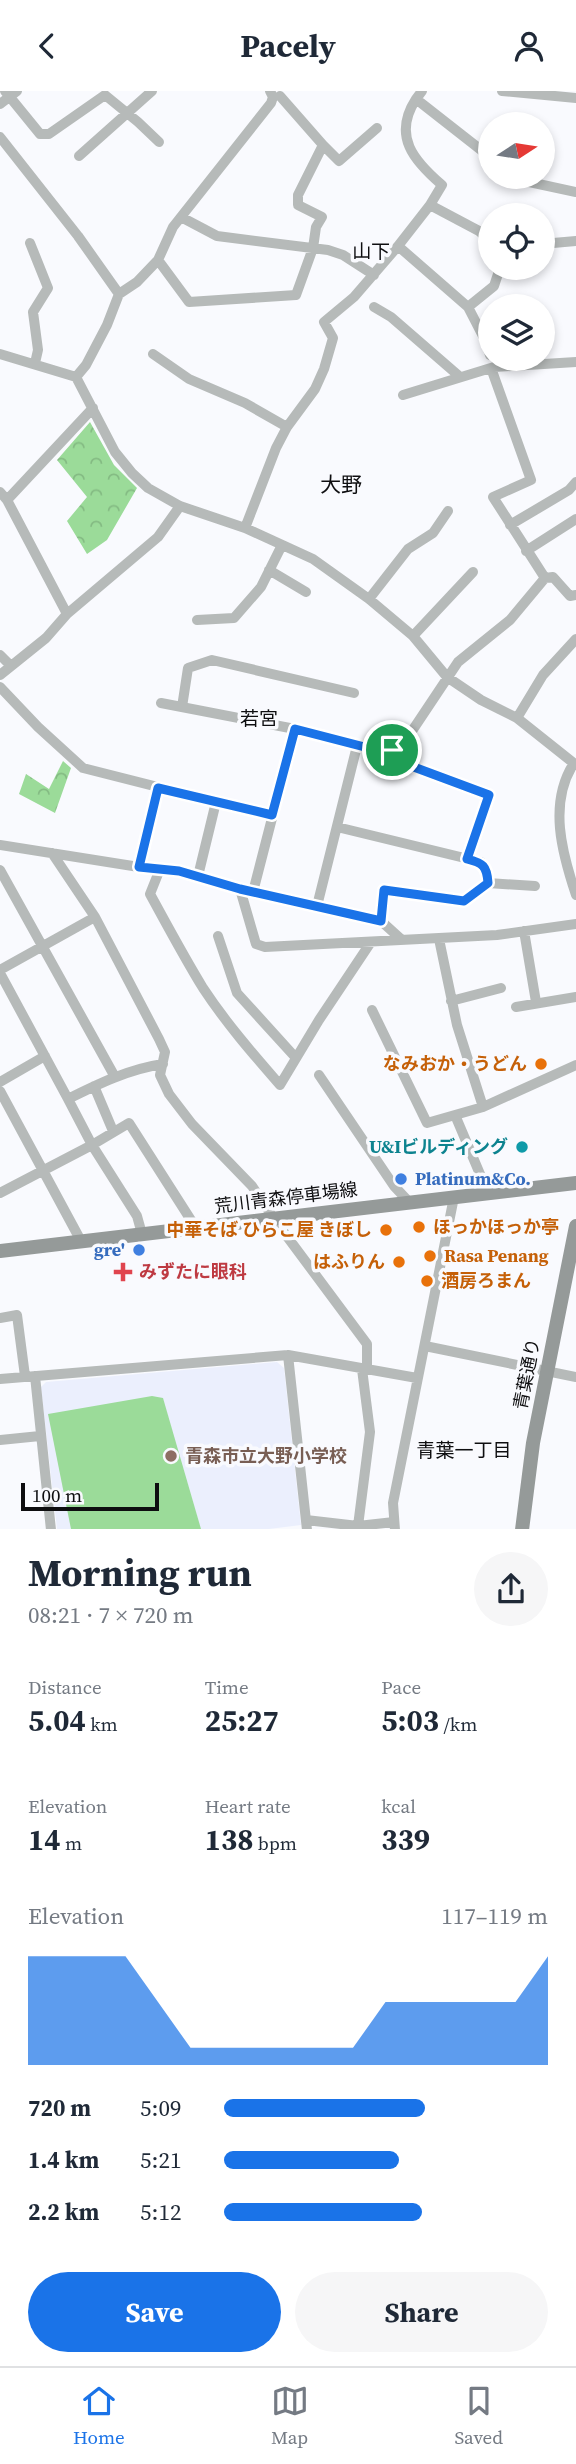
<!DOCTYPE html>
<html lang="en">
<head>
<meta charset="utf-8">
<style>
	body { margin:0; font-family:"Source Serif 4","Noto Sans JP",serif; background:#f6f6f7; color:#1f2937; height:100vh; display:flex; flex-direction:column; font-size:26px; white-space:nowrap }
	* { box-sizing:border-box; margin:0 }
	p { font-size:23px; color:#747a83 }
	.icon { flex:none; width:38px; height:38px; fill:none; stroke:currentColor; stroke-width:2; stroke-linecap:round; stroke-linejoin:round }
	.map { position:relative; height:1438px; overflow:hidden }
	.side { display:flex; flex-direction:column; background:#fff; flex:1 }
	.side>* { flex:none }
	.needle { width:46px; rotate:78deg }
	.fabs { position:absolute; left:478px; top:21px; display:grid; gap:14px }
	.fabs a { display:grid; place-items:center; width:77px; height:77px; border-radius:50%; background:#fff; box-shadow:0 4px 10px #0003; font-size:35px }
	.scale { position:absolute; left:21px; bottom:18px; width:138px; box-sizing:border-box; padding-left:7px; border:4px solid #0e0e10; border-top:0; font-size:19px; line-height:24px; white-space:nowrap; color:#0e0e10; -webkit-text-stroke:5px #f9fafe; paint-order:stroke }
	.pin { position:absolute; display:grid; place-items:center; width:60px; height:60px; color:#fff; margin:-30px; border:4px solid #fff; border-radius:50%; box-shadow:0 2px 7px #0007 }
	.round { display:grid; place-items:center; flex:none; width:74px; height:74px; border-radius:37px; background:#f6f6f7 }
	.head { display:flex; align-items:center; justify-content:space-between; height:119px; padding:0 28px }
	h1 { font-size:38px; font-weight:700; line-height:52px }
	.figures { display:grid; grid-template-columns:repeat(3,1fr); gap:10px; height:119px; padding:7px 28px }
	.figures div { display:grid; align-content:center }
	.figures b { font-size:30px; font-weight:700 }
	.figures small { font-size:19px; font-weight:400 }
	.figures p { font-size:19px }
	.chart { height:196px; padding:14px 28px }
	.chart p { display:flex; justify-content:space-between }
	.chart svg { width:100%; height:126px; margin-top:7px; fill:#1a73e8; opacity:.7 }
	.button { display:flex; gap:14px; margin-top:auto; padding:14px 28px }
	.button a { flex:1; height:80px; border-radius:42px; background:#1a73e8; color:#fff; font-size:28px; font-weight:700; line-height:80px; text-align:center }
	.button a+a { background:#f6f6f7; color:#1f2937 }
	ul { padding:0 28px; list-style:none; font-size:23px }
	li { display:grid; grid-template-columns:112px 84px 1fr; align-items:center; height:52px }
	li i { height:18px; border-radius:9px; background:#1a73e8 }
	header { display:flex; justify-content:space-between; align-items:center; height:91px; padding:0 28px; background:#fff; font-size:32px; font-weight:700 }
	.tab-bar { display:flex; justify-content:space-around; align-items:center; height:98px; border-top:2px solid #e0e1e3; background:#fff; font-size:19px; color:#747a83 }
	.tab-bar a { display:grid; justify-items:center; gap:4px }
	.tab-bar .current { color:#1a73e8 }
	.map>svg:first-child { display:block }
	.built { fill:#ebeffd }
	.park { fill:url(#park-crowns) }
	.pitch { fill:#9bdb99 }
	.lines { fill:none; stroke-linecap:round; stroke-linejoin:round }
	.street { stroke:#b6bab9; stroke-width:10 }
	.secondary { stroke:#959a99; stroke-width:14 }
	.route-casing { stroke:#fff; stroke-width:14 }
	.route { stroke:#1a73e8; stroke-width:9 }
	.food-dot { fill:#e8710a; stroke:#f9fafe; stroke-width:2.5 }
	.culture-dot { fill:#0f9aa8; stroke:#f9fafe; stroke-width:2.5 }
	.shop-dot { fill:#3f7fe0; stroke:#f9fafe; stroke-width:2.5 }
	.health-dot { fill:#e0444e; stroke:#f9fafe; stroke-width:2.5 }
	.education-dot { fill:#8d6e63; stroke:#f9fafe; stroke-width:2.5 }
	.labels { text-anchor:middle; stroke-width:7; stroke-linejoin:round; paint-order:stroke }
	.food-label { font-size:18px; font-weight:bold; fill:#c56008; stroke:#f9fafe; text-anchor:end }
	.culture-label { font-size:18px; font-weight:bold; fill:#0d838f; stroke:#f9fafe; text-anchor:end }
	.shop-label { font-size:18px; font-weight:bold; fill:#366cbe; stroke:#f9fafe; text-anchor:start }
	.street-label { font-size:18px; fill:#0e0e10; stroke:#f9fafe }
	.health-label { font-size:18px; font-weight:bold; fill:#be3a42; stroke:#f9fafe; text-anchor:start }
	.education-label { font-size:18px; font-weight:bold; fill:#785e54; stroke:#f9fafe; text-anchor:start }
	.neighbourhood-label { font-size:19px; fill:#0e0e10; stroke:#f9fafe }
	.quarter-label { font-size:21px; fill:#0e0e10; stroke:#f9fafe }
</style>
</head>
<body>
<header><svg class="icon" aria-label="back" viewBox="0 0 24 24"><path d="M15 5l-7 7 7 7"/></svg>Pacely<svg class="icon" aria-label="person" viewBox="0 0 24 24"><circle cx="12" cy="8" r="4"/><path d="M4 21q1-7 8-7t8 7"/></svg></header>
<div class="map">
<svg width="576" height="1439" viewBox="0 0 576 1439">
	<defs>
		<pattern id="park-crowns" width="20" height="18" patternUnits="userSpaceOnUse" patternTransform="scale(1.75)"><rect width="20" height="18" fill="#9bdb99"/><path d="M2 6a3 3 0 1 1 6 0M12 15a3 3 0 1 1 6 0" fill="none" stroke="#84bb83"/></pattern>
	</defs>
	<rect width="100%" height="100%" fill="#f9fafe"/>
	<path class="built" d="M277,1271L284,1277L301,1434L261,1439L57,1438L41,1296L46,1291Z"/>
	<path class="park" d="M90,331L114,374L137,397L107,449L87,463L67,430L87,406L57,369Z
		M63,670L71,677L55,722L19,703L26,683L49,698Z"/>
	<path class="pitch" d="M152,1305L163,1307L201,1438H71L48,1323Z"/>
	<g class="lines">
		<path class="street" d="M5,0L40,43H49L105,4L138,31L159,51
			M422,0L416,8L490,66
			M502,0L576,7
			M0,13L17,0
			M0,46L78,145L119,203
			M323,54L339,70L377,37
			M79,65L152,0
			M516,86L520,89L576,101
			M430,114L479,140L490,150
			M181,126L217,145L328,159L343,164L374,184
			M30,152L48,197L33,221L38,259L35,272
			M542,153L576,150
			M398,155L430,114L442,94C414,70 392,45 416,8
			M158,169L189,211L296,204L313,157L316,136L322,126L298,114V104L323,54L280,5
			M374,216L391,226L459,285
			M468,216L494,195L500,177
			M0,263L76,286L115,361L132,382L148,397L180,415L245,437L313,468L369,508L413,545L447,586L481,609L517,627L576,674
			M153,263L189,288L245,312L287,336
			M491,277L531,389L493,406L545,487
			M76,286L86,274L107,234L119,203L137,191L158,169L173,136L271,12L273,6L270,0
			M403,304L494,276L576,271
			M0,401L7,409L67,523
			M7,409L93,317
			M510,434L569,399L576,391
			M245,437L276,357L287,336L315,298L324,278L333,247L324,231L354,206L398,155L468,216L484,247L490,264
			M526,460L576,428
			M269,479L306,501
			M545,487L553,486L570,505L576,504
			M369,508L408,458L433,442L448,420
			M197,529L234,527L261,496L282,454
			M413,545L473,481
			M0,564L11,575
			M0,584L46,547L67,523L158,446L180,415
			M0,596L38,636L83,677L272,725
			M161,612L295,638L384,661L392,659L408,646L458,571L510,529L545,487
			M182,616L188,577L212,569L354,602
			M517,627L543,584L576,548
			M392,659L395,669L489,704L467,768
			M574,672C548,712 562,762 576,804
			M337,736L481,771L485,776L488,792
			M0,754L139,776L179,780L240,798L381,830L402,849
			M52,762L95,826L159,948L165,961L160,984L169,1003L192,1033L252,1095L274,1128L367,1253V1279
			M139,776L158,697
			M160,778L150,803C167,834 184,866 203,897C226,932 253,963 280,994L319,929L371,851
			M0,779L115,986
			M198,785L216,711
			M240,798L256,853L265,856L497,844L576,833
			M253,801L295,638
			M317,815L357,655
			M381,830L384,798L464,810L488,792L535,795
			M524,840L536,911
			M218,845L237,902L296,967
			M439,848L457,934L483,1016
			M0,879L95,826
			M0,882L68,1008C98,993 129,978 163,973
			M451,910L501,897
			M516,916L576,906
			M372,919L427,1032L483,1016L576,974
			M319,984L394,1095L410,1112
			M0,991L45,965
			M94,995L113,1040
			M0,1000L81,1150
			M68,1008L92,1054L137,1125L142,1143
			M455,1024L488,1102
			M0,1102L92,1054L129,1032L196,1137
			M0,1227L17,1224L25,1285
			M425,1255L576,1286
			M288,1264L307,1439
			M35,1285L51,1439
			M0,1288L288,1264L417,1287
			M0,1349L40,1345
			M306,1429L358,1435L394,1431
			M358,1435L370,1341L362,1278
			M395,1439L393,1412L454,1106"/>
		<path class="secondary" d="M0,1160L576,1092
			M522,1439L533,1352L576,1135"/>
	</g>
	<g class="lines">
		<g class="route-casing">
			<path id="route" d="M295,638L384,661L392,659L395,669L489,704L467,768C483,772 487,775 488,792L464,810L384,799L381,830L240,798L179,780L139,776L158,697L272,724Z"/>
		</g>
		<use href="#route" class="route"/>
	</g>
	<g class="food-dot">
		<circle cx="541" cy="973" r="7"/>
		<circle cx="419" cy="1136" r="7"/>
		<circle cx="386" cy="1139" r="7"/>
		<circle cx="430" cy="1165" r="7"/>
		<circle cx="399" cy="1171" r="7"/>
		<circle cx="427" cy="1190" r="7"/>
	</g>
	<circle class="culture-dot" cx="522" cy="1056" r="7"/>
	<g class="shop-dot">
		<circle cx="401" cy="1088" r="7"/>
		<circle cx="139" cy="1159" r="7"/>
	</g>
	<path class="health-dot" d="M119.5 1170.5h7v7h7v7h-7v7h-7v-7h-7v-7h7z"/>
	<circle class="education-dot" cx="171" cy="1365" r="7"/>
	<g class="labels">
		<g class="food-label">
			<text x="527" y="979">なみおか・うどん</text>
			<text x="433" y="1142" text-anchor="start">ほっかほっか亭</text>
			<text x="372" y="1145">中華そば ひらこ屋 きぼし</text>
			<text x="444" y="1171" text-anchor="start">Rasa Penang</text>
			<text x="385" y="1177">はふりん</text>
			<text x="441" y="1196" text-anchor="start">酒房ろまん</text>
		</g>
		<g class="culture-label">
			<text x="508" y="1062">U&amp;Iビルディング</text>
		</g>
		<g class="shop-label">
			<text x="415" y="1094">Platinum&amp;Co.</text>
			<text x="125" y="1165" text-anchor="end">gre'</text>
		</g>
		<g class="street-label">
			<text transform="translate(286 1107) rotate(-7)" y="6">荒川青森停車場線</text>
			<text transform="translate(527 1283) rotate(-79)" y="6">青葉通り</text>
		</g>
		<g class="health-label">
			<text x="139" y="1187">みずたに眼科</text>
		</g>
		<g class="education-label">
			<text x="185" y="1371">青森市立大野小学校</text>
		</g>
		<g class="neighbourhood-label">
			<text x="371" y="167">山下</text>
			<text x="259" y="634">若宮</text>
			<text x="464" y="1366">青葉一丁目</text>
		</g>
		<g class="quarter-label">
			<text x="341" y="401">大野</text>
		</g>
	</g>
</svg>
<div class="fabs">
<a><svg class="needle" viewBox="-14 -14 28 28"><path d="M0-13l5 13h-10z" fill="#e53935"/><path d="M0 13l5-13h-10z" fill="#747a83"/></svg></a>
<a><svg class="icon" aria-label="locate" viewBox="0 0 24 24"><circle cx="12" cy="12" r="6"/><path d="M12 2v4M12 18v4M2 12h4M18 12h4"/></svg></a>
<a><svg class="icon" aria-label="layers" viewBox="0 0 24 24"><path d="M12 4l9 5-9 5-9-5zM3 14l9 5 9-5"/></svg></a>
</div>
<div class="scale">100 m</div>
<div class="pin" style="left:392px;top:659px;background:#1e9e55"><svg class="icon" aria-label="arrive" viewBox="0 0 24 24"><path d="M6 21V4h12l-3 4 3 4H6"/></svg></div>
</div>
<section class="side">
<div class="head"><div><h1>Morning run</h1><p>08:21 · 7 × 720 m</p></div><a class="round"><svg class="icon" aria-label="share" viewBox="0 0 24 24"><path d="M12 15V3M7 8l5-5 5 5M5 13v7h14v-7"/></svg></a></div>
<div class="figures">
<div><p>Distance</p><b>5.04<small> km</small></b></div>
<div><p>Time</p><b>25:27</b></div>
<div><p>Pace</p><b>5:03<small> /km</small></b></div>
</div>
<div class="figures">
<div><p>Elevation</p><b>14<small> m</small></b></div>
<div><p>Heart rate</p><b>138<small> bpm</small></b></div>
<div><p>kcal</p><b>339</b></div>
</div>
<div class="chart"><p><span>Elevation</span>117–119 m</p>
<svg viewBox="0 0 160 44" preserveAspectRatio="none"><path d="M0 44V6L10 6L20 6L30 6L40 22L50 38L60 38L70 38L80 38L90 38L100 38L110 22L120 22L130 22L140 22L150 22L160 6V44z"/></svg>
</div>
<ul>
<li><b>720 m</b>5:09<i style="width:62%"></i></li>
<li><b>1.4 km</b>5:21<i style="width:54%"></i></li>
<li><b>2.2 km</b>5:12<i style="width:61%"></i></li>
</ul>
<div class="button"><a>Save</a><a>Share</a></div>
</section>
<nav class="tab-bar">
<a class="current"><svg class="icon" aria-label="home" viewBox="0 0 24 24"><path d="M3 11l9-7 9 7M6 9v11h12V9"/></svg>Home</a>
<a><svg class="icon" aria-label="map" viewBox="0 0 24 24"><path d="M3 6l6-2 6 2 6-2v14l-6 2-6-2-6 2zM9 4v14M15 6v14"/></svg>Map</a>
<a><svg class="icon" aria-label="saved" viewBox="0 0 24 24"><path d="M7 4h10v16l-5-4-5 4z"/></svg>Saved</a>
</nav>
</body>
</html>
